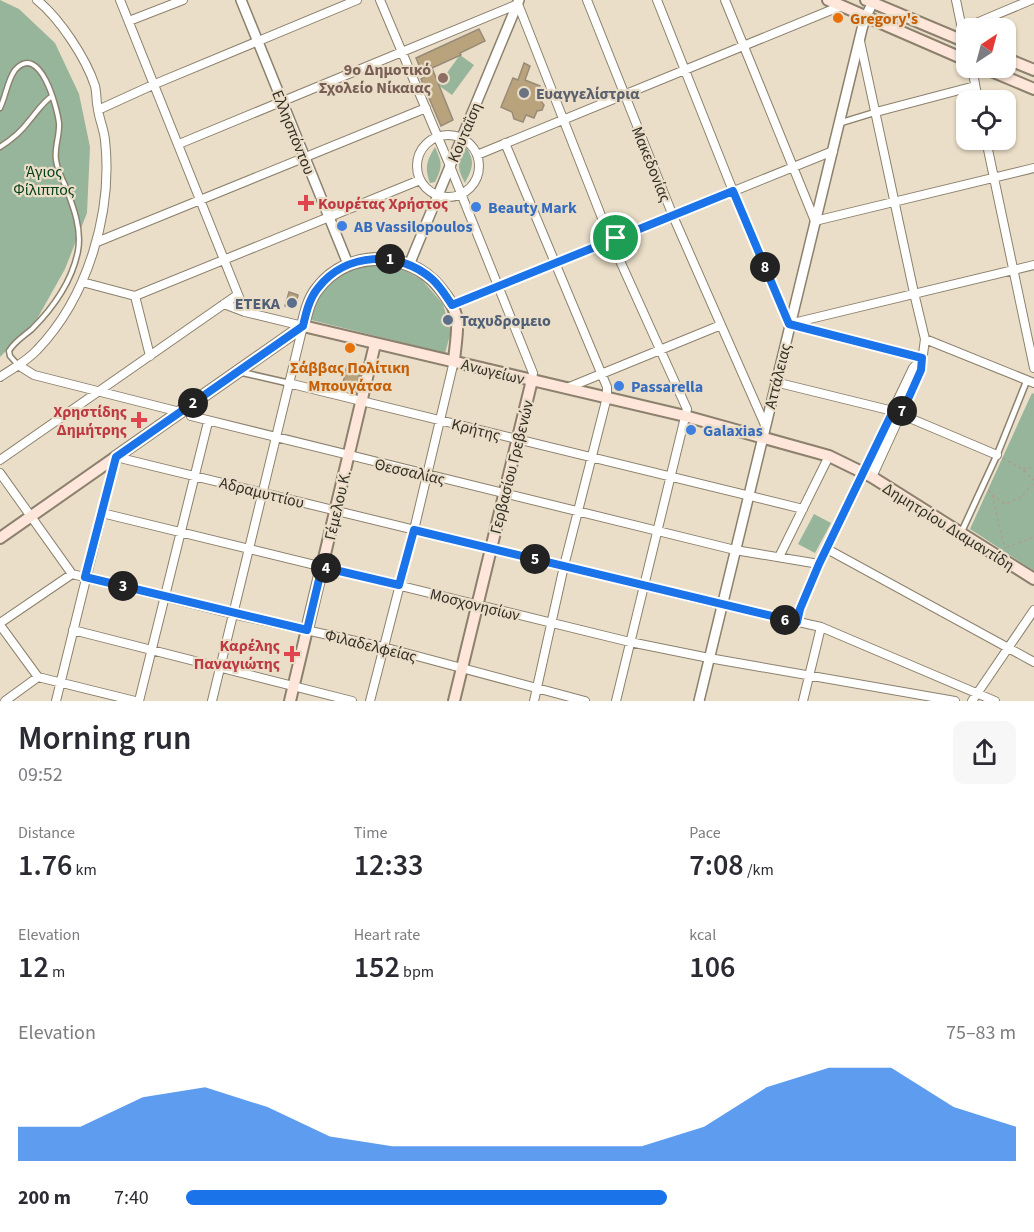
<!DOCTYPE html>
<html lang="en">
<head>
<meta charset="utf-8">
<style>
	body { margin:0; font-family:"Source Sans 3",sans-serif; background:#f7f7f7; color:#2b2b33; height:100vh; display:flex; flex-direction:column; font-size:22px; white-space:nowrap }
	* { box-sizing:border-box; margin:0 }
	p { font-size:20px; color:#7c7c81 }
	.icon { flex:none; width:33px; height:33px; fill:none; stroke:currentColor; stroke-width:2; stroke-linecap:round; stroke-linejoin:round }
	.map { position:relative; height:701px; overflow:hidden }
	.side { display:flex; flex-direction:column; background:#fff; flex:1 }
	.side>* { flex:none }
	.needle { width:39px; rotate:36deg }
	.controls { position:absolute; left:956px; top:18px; display:grid; gap:12px }
	.controls a { display:grid; place-items:center; width:60px; height:60px; border-radius:12px; background:#fff; box-shadow:0 2px 4px #0004; font-size:30px }
	.pin { position:absolute; display:grid; place-items:center; width:51px; height:51px; color:#fff; margin:-26px; border:3px solid #fff; border-radius:50%; box-shadow:0 2px 6px #0007 }
	.km { position:absolute; width:30px; height:30px; margin:-15px; border-radius:50%; background:#222; color:#fff; font-size:16px; line-height:30px; text-align:center }
	.round { display:grid; place-items:center; flex:none; width:63px; height:63px; border-radius:12px; background:#f7f7f7 }
	.head { display:flex; align-items:center; justify-content:space-between; height:102px; padding:0 18px }
	h1 { font-size:33px; font-weight:600; line-height:45px }
	.metrics { display:grid; grid-template-columns:repeat(3,1fr); gap:9px; height:102px; padding:6px 18px }
	.metrics div { display:grid; align-content:center }
	.metrics b { font-size:30px; font-weight:600 }
	.metrics small { font-size:16px; font-weight:400 }
	.metrics p { font-size:16px }
	.chart { height:168px; padding:12px 18px }
	.chart p { display:flex; justify-content:space-between }
	.chart svg { width:100%; height:108px; margin-top:6px; fill:#1a73e8; opacity:.7 }
	ul { padding:0 18px; list-style:none; font-size:20px }
	li { display:grid; grid-template-columns:96px 72px 1fr; align-items:center; height:45px }
	li i { height:15px; border-radius:8px; background:#1a73e8 }
	.map>svg:first-child { display:block }
	.green { fill:#97b59b }
	.building { fill:#b9a37d; stroke:#988b78; stroke-width:1.5 }
	.lines { fill:none; stroke-linecap:round; stroke-linejoin:round }
	.service-casing { stroke:#8c816d; stroke-width:7 }
	.pedestrian-casing { stroke:#8c816d; stroke-width:8 }
	.minor-casing { stroke:#8c816d; stroke-width:10 }
	.tertiary-casing { stroke:#8c816d; stroke-width:12 }
	.secondary-casing { stroke:#8c816d; stroke-width:14 }
	.path { stroke:#aaa08f; stroke-width:1.5; stroke-dasharray:3 3; stroke-linecap:butt }
	.service { stroke:#fff; stroke-width:4 }
	.pedestrian { stroke:#fff; stroke-width:5 }
	.minor { stroke:#fff; stroke-width:8 }
	.tertiary { stroke:#fff; stroke-width:9 }
	.secondary { stroke:#fee6da; stroke-width:10 }
	.route-casing { stroke:#fff; stroke-width:12 }
	.route { stroke:#1a73e8; stroke-width:8 }
	.food-dot { fill:#e8710a; stroke:#eadec8; stroke-width:2 }
	.education-dot { fill:#8d6e63; stroke:#eadec8; stroke-width:2 }
	.worship-dot { fill:#6b7280; stroke:#eadec8; stroke-width:2 }
	.health-dot { fill:#e0444e; stroke:#eadec8; stroke-width:2 }
	.shop-dot { fill:#3f7fe0; stroke:#eadec8; stroke-width:2 }
	.service-dot { fill:#5c6f8a; stroke:#eadec8; stroke-width:2 }
	.labels { text-anchor:middle; stroke-width:4.5; stroke-linejoin:round; paint-order:stroke }
	.food-label { font-size:16px; font-weight:bold; fill:#c56008; stroke:#eadec8; text-anchor:start }
	.education-label { font-size:16px; font-weight:bold; fill:#785e54; stroke:#eadec8; text-anchor:end }
	.worship-label { font-size:16px; font-weight:bold; fill:#5b616d; stroke:#eadec8; text-anchor:start }
	.street-label { font-size:16px; fill:#332e26; stroke:#eadec8 }
	.park-label { font-size:16px; fill:#023e17; stroke:#eadec8 }
	.health-label { font-size:16px; font-weight:bold; fill:#be3a42; stroke:#eadec8; text-anchor:end }
	.shop-label { font-size:16px; font-weight:bold; fill:#366cbe; stroke:#eadec8; text-anchor:start }
	.service-label { font-size:16px; font-weight:bold; fill:#4e5e75; stroke:#eadec8; text-anchor:end }
</style>
</head>
<body>
<div class="map">
<svg width="1034" height="701" viewBox="0 0 1034 701">
	<rect width="100%" height="100%" fill="#eadec8"/>
	<path class="green" d="M0,0L19,9L55,43L79,94L90,147L87,213L65,269L37,319L0,357Z
		M460,55L474,65L452,95L438,85Z
		M435,147C442,163 443,166 435,182L430,183C424,168 427,160 435,147Z
		M466,147C476,162 472,169 465,183C456,166 458,164 466,147Z
		M365,265L397,266L422,280L443,304L451,332L445,353L311,320L317,298L337,276Z
		M1032,393L1034,394V571L970,529Z
		M814,514L831,523L815,553L798,544Z"/>
	<path class="building" d="M479,29L485,41L460,53L461,55L432,68L453,120L441,126L421,79L424,77L416,58Z
		M524,63L530,66L525,80L540,86L538,91L544,94L541,101L544,105L542,110L537,111L534,118L526,115L523,122L514,119L512,112L501,107L513,78L518,80Z
		M289,292L298,295L295,308L285,306Z
		M347,365L361,369L356,392L342,388Z"/>
	<g class="lines">
		<g class="service-casing">
			<path id="service" d="M0,108C6,96 7,81 15,70C40,42 57,107 59,123C60,135 54,148 56,160C57,168 61,177 65,185C73,206 82,228 78,251C72,281 53,308 32,329C24,336 14,342 9,351L10,356L18,365
				M0,147C11,140 21,132 29,121C37,112 42,103 52,96"/>
		</g>
		<g class="pedestrian-casing">
			<path id="pedestrian" d="M840,123L876,112
				M240,372L288,383
				M961,533L997,455L1027,380"/>
		</g>
		<g class="minor-casing">
			<path id="minor" d="M120,0L245,312
				M380,0L450,166L533,373L532,380
				M587,0L673,216L765,425
				M657,0L733,191L789,324
				M725,0L815,221L1034,168
				M956,0L962,29L960,34
				M129,21L183,0
				M962,29L1031,0
				M860,41L914,293L925,339L921,370L872,477
				M972,68L978,100
				M98,110L155,84L357,0
				M876,112L975,86
				M417 166a31 31 0 1 1 62 0a31 31 0 1 1-62 0Z
				M986,140L1034,368
				M505,143L607,387V397L564,566L534,701
				M179,144L518,4L611,241L687,409L616,701
				M477,155L841,6
				M97,242L426,108
				M82,282L135,296L420,180
				M135,296L150,356
				M452,305L833,151
				M789,324L1034,265
				M791,324L922,358
				M925,339L1034,383
				M18,365L34,375L180,412
				M0,377C12,369 27,361 37,350C88,297 113,212 105,140C104,129 99,119 98,109C96,102 97,94 95,86C86,58 60,19 37,0
				M775,382L893,411L997,455
				M288,383L803,509
				M567,388L721,325
				M191,416L735,550L819,564
				M0,460L237,295
				M0,473L72,574L233,614L383,647L585,701
				M102,513L630,642L709,658L955,701
				M827,549L1034,662
				M779,557L829,456
				M797,622L800,609L819,564L913,368L922,358
				M0,623L72,574
				M0,625L38,677L135,701
				M73,630L352,701
				M5,701L38,677
				M56,701L116,457L722,605L821,627L995,701
				M139,701L208,422
				M212,701L303,326L245,312L224,304
				M370,701L414,530L454,361
				M803,701L821,627
				M972,701L1034,610"/>
		</g>
		<g class="tertiary-casing">
			<path id="tertiary" d="M241,0L348,264
				M409,265L519,0
				M699,701L862,29L866,16L874,0"/>
		</g>
		<g class="secondary-casing">
			<path id="secondary" d="M828,0L966,60
				M866,0L966,42
				M1005,58L1034,70
				M984,68L1034,89
				M303,326L685,416L829,456L872,477L1034,579
				M303,326C306,313 309,299 318,288C348,249 409,250 439,287C447,297 455,307 457,320C458,333 455,348 454,361
				M0,538L303,326
				M290,701L375,344
				M454,701L532,380"/>
		</g>
		<path class="path" d="M1003,458L1022,469L1034,480
			M1023,469L1034,467
			M989,490L992,495L1005,504L1021,497L1034,483
			M992,495L1005,549
			M1007,547L1034,537"/>
		<use href="#service" class="service"/>
		<use href="#pedestrian" class="pedestrian"/>
		<use href="#minor" class="minor"/>
		<use href="#tertiary" class="tertiary"/>
		<use href="#secondary" class="secondary"/>
	</g>
	<g class="lines">
		<g class="route-casing">
			<path id="route" d="M733,191L789,324L922,358L921,370L901,415L893,411L819,564L800,609L797,622L414,530L399,585L322,567L307,630L85,577L116,457L303,326C306,313 309,299 318,288C346,252 399,250 432,279C440,286 446,296 452,305Z"/>
		</g>
		<use href="#route" class="route"/>
	</g>
	<g class="food-dot">
		<circle cx="838" cy="18" r="6"/>
		<circle cx="350" cy="348" r="6"/>
	</g>
	<circle class="education-dot" cx="443" cy="78" r="6"/>
	<circle class="worship-dot" cx="524" cy="93" r="6"/>
	<g class="health-dot">
		<path d="M303 194h6v6h6v6h-6v6h-6v-6h-6v-6h6z"/>
		<path d="M136 411h6v6h6v6h-6v6h-6v-6h-6v-6h6z"/>
		<path d="M289 645h6v6h6v6h-6v6h-6v-6h-6v-6h6z"/>
	</g>
	<g class="shop-dot">
		<circle cx="476" cy="207" r="6"/>
		<circle cx="342" cy="226" r="6"/>
		<circle cx="619" cy="386" r="6"/>
		<circle cx="691" cy="430" r="6"/>
	</g>
	<g class="service-dot">
		<circle cx="292" cy="303" r="6"/>
		<circle cx="448" cy="320" r="6"/>
	</g>
	<g class="labels">
		<g class="food-label">
			<text x="850" y="24">Gregory's</text>
			<text x="350" y="373" text-anchor="middle">Σάββας Πολίτικη<tspan x="350" dy="18">Μπουγάτσα</tspan></text>
		</g>
		<g class="education-label">
			<text x="431" y="75">9o Δημοτικό<tspan x="431" dy="18">Σχολείο Νίκαιας</tspan></text>
		</g>
		<g class="worship-label">
			<text x="536" y="99">Ευαγγελίστρια</text>
		</g>
		<g class="street-label">
			<text transform="translate(294 132) rotate(68)" y="6">Ελλησπόντου</text>
			<text transform="translate(464 132) rotate(-67)" y="6">Κουταΐση</text>
			<text transform="translate(652 164) rotate(68)" y="6">Μακεδονίας</text>
			<text transform="translate(493 371) rotate(14)" y="6">Ανωγείων</text>
			<text transform="translate(777 376) rotate(-76)" y="6">Αττάλειας</text>
			<text transform="translate(476 429) rotate(14)" y="6">Κρήτης</text>
			<text transform="translate(511 467) rotate(-76)" y="6">Γερβασίου Γρεβενών</text>
			<text transform="translate(410 471) rotate(13)" y="6">Θεσσαλίας</text>
			<text transform="translate(262 492) rotate(14)" y="6">Αδραμυττίου</text>
			<text transform="translate(337 505) rotate(-77)" y="6">Γέμελου Κ.</text>
			<text transform="translate(949 526) rotate(32)" y="6">Δημητρίου Διαμαντίδη</text>
			<text transform="translate(475 604) rotate(14)" y="6">Μοσχονησίων</text>
			<text transform="translate(371 645) rotate(14)" y="6">Φιλαδελφείας</text>
		</g>
		<g class="park-label">
			<text x="44" y="177">Άγιος<tspan x="44" dy="18">Φίλιππος</tspan></text>
		</g>
		<g class="health-label">
			<text x="318" y="209" text-anchor="start">Κουρέτας Χρήστος</text>
			<text x="127" y="417">Χρηστίδης<tspan x="127" dy="18">Δημήτρης</tspan></text>
			<text x="280" y="651">Καρέλης<tspan x="280" dy="18">Παναγιώτης</tspan></text>
		</g>
		<g class="shop-label">
			<text x="488" y="213">Beauty Mark</text>
			<text x="354" y="232">AB Vassilopoulos</text>
			<text x="631" y="392">Passarella</text>
			<text x="703" y="436">Galaxias</text>
		</g>
		<g class="service-label">
			<text x="280" y="309">ΕΤΕΚΑ</text>
			<text x="460" y="326" text-anchor="start">Ταχυδρομειο</text>
		</g>
	</g>
</svg>
<div class="controls">
<a><svg class="needle" viewBox="-14 -14 28 28"><path d="M0-13l5 13h-10z" fill="#e53935"/><path d="M0 13l5-13h-10z" fill="#7c7c81"/></svg></a>
<a><svg class="icon" aria-label="locate" viewBox="0 0 24 24"><circle cx="12" cy="12" r="6"/><path d="M12 2v4M12 18v4M2 12h4M18 12h4"/></svg></a>
</div>
<div class="pin" style="left:616px;top:238px;background:#1e9e55"><svg class="icon" aria-label="arrive" viewBox="0 0 24 24"><path d="M6 21V4h12l-3 4 3 4H6"/></svg></div>
<b class="km" style="left:390px;top:259px">1</b>
<b class="km" style="left:193px;top:403px">2</b>
<b class="km" style="left:123px;top:586px">3</b>
<b class="km" style="left:326px;top:568px">4</b>
<b class="km" style="left:535px;top:559px">5</b>
<b class="km" style="left:785px;top:620px">6</b>
<b class="km" style="left:902px;top:411px">7</b>
<b class="km" style="left:765px;top:267px">8</b>
</div>
<section class="side">
<div class="head"><div><h1>Morning run</h1><p>09:52</p></div><a class="round"><svg class="icon" aria-label="share" viewBox="0 0 24 24"><path d="M12 15V3M7 8l5-5 5 5M5 13v7h14v-7"/></svg></a></div>
<div class="metrics">
<div><p>Distance</p><b>1.76<small> km</small></b></div>
<div><p>Time</p><b>12:33</b></div>
<div><p>Pace</p><b>7:08<small> /km</small></b></div>
</div>
<div class="metrics">
<div><p>Elevation</p><b>12<small> m</small></b></div>
<div><p>Heart rate</p><b>152<small> bpm</small></b></div>
<div><p>kcal</p><b>106</b></div>
</div>
<div class="chart"><p><span>Elevation</span>75–83 m</p>
<svg viewBox="0 0 160 44" preserveAspectRatio="none"><path d="M0 44V30L10 30L20 18L30 14L40 22L50 34L60 38L70 38L80 38L90 38L100 38L110 30L120 14L130 6L140 6L150 22L160 30V44z"/></svg>
</div>
<ul>
<li><b>200 m</b>7:40<i style="width:58%"></i></li>
</ul>
</section>
</body>
</html>
